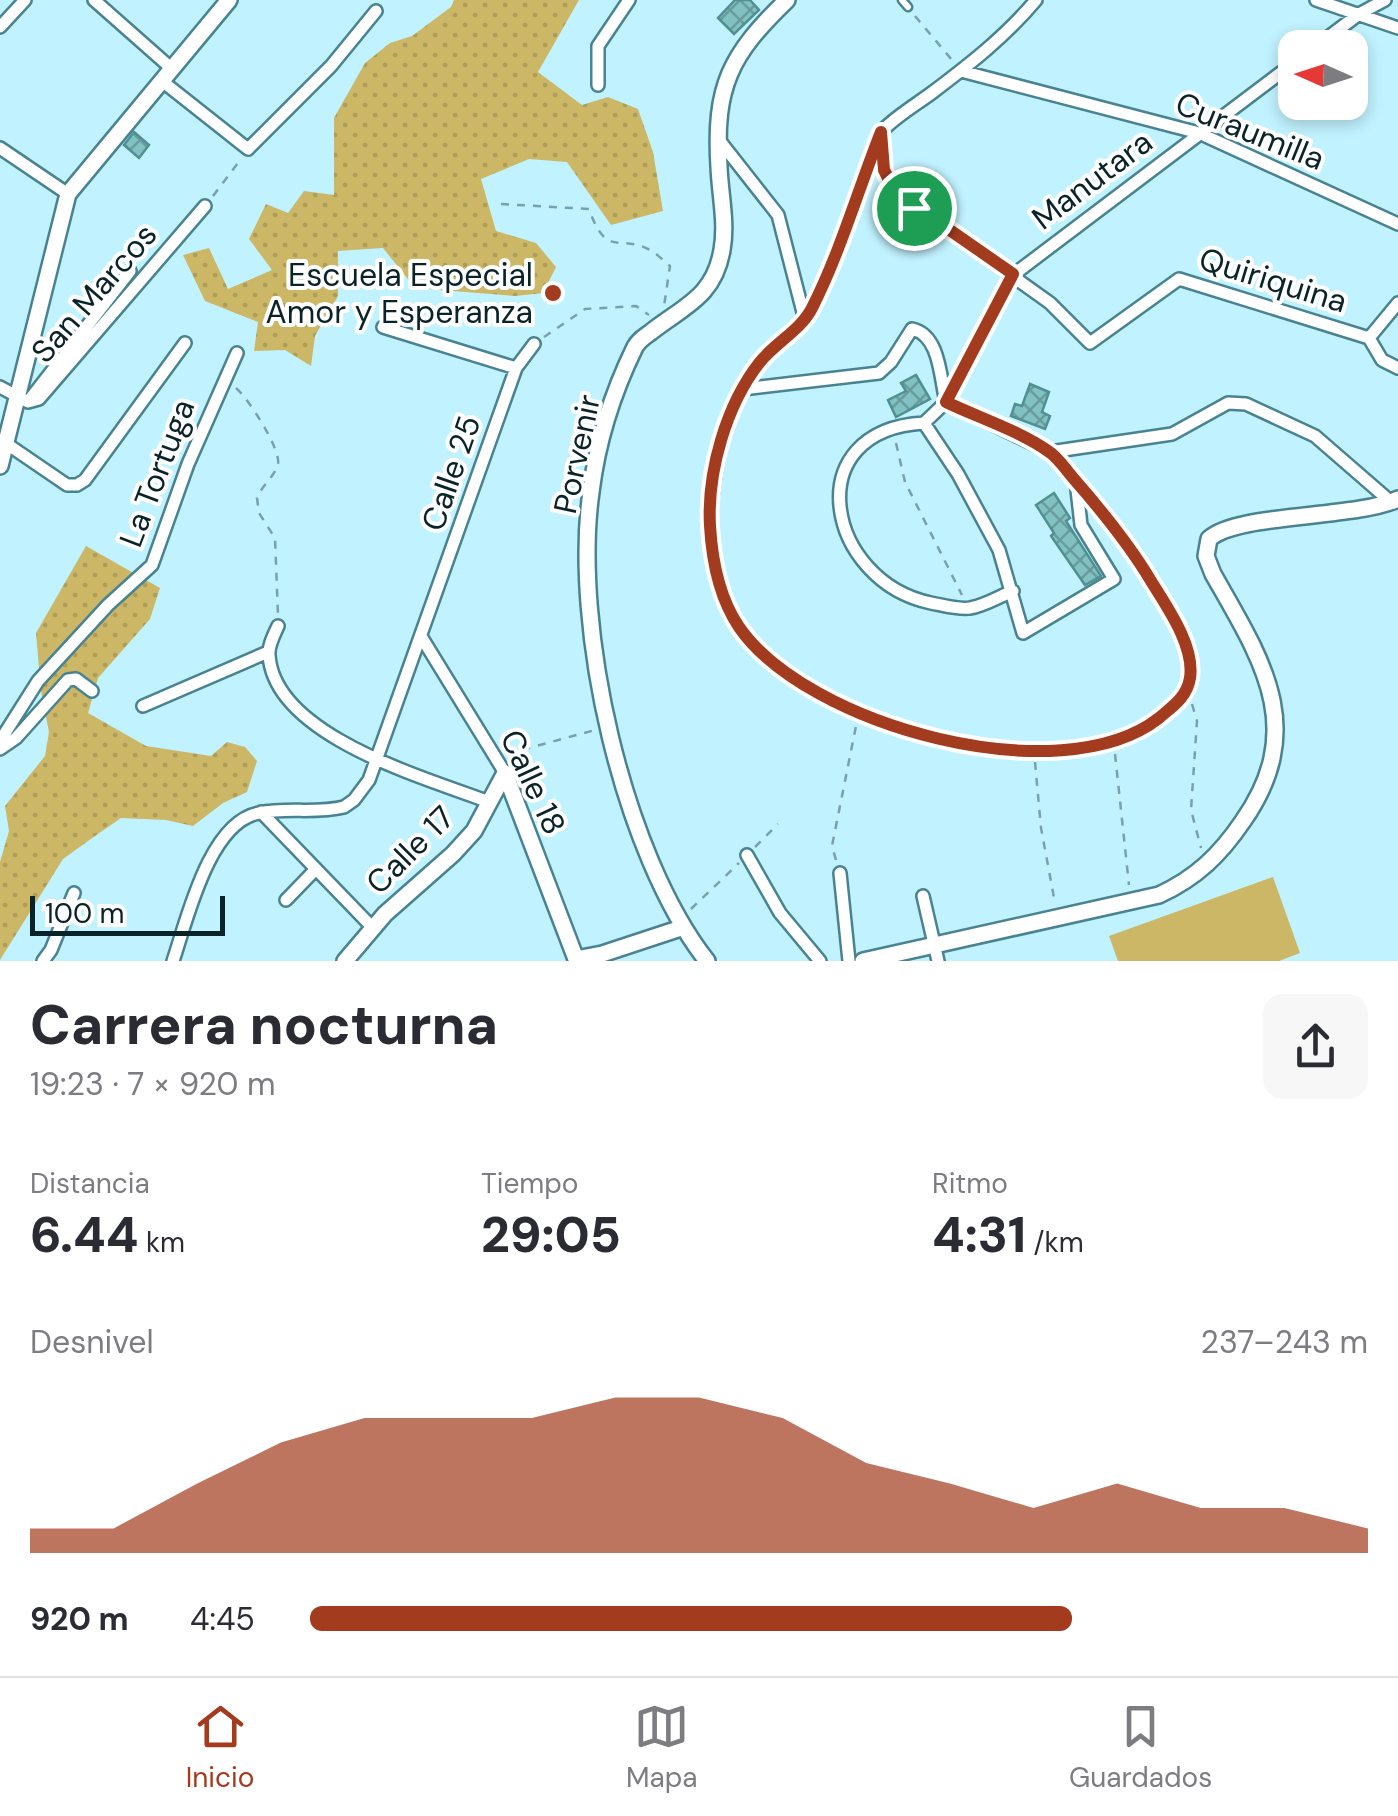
<!DOCTYPE html>
<html lang="es">
<head>
<meta charset="utf-8">
<style>
	body { margin:0; font-family:"DM Sans",sans-serif; background:#f7f7f7; color:#2b2b33; height:100vh; display:flex; flex-direction:column; font-size:38px; white-space:nowrap }
	* { box-sizing:border-box; margin:0 }
	p { font-size:32px; color:#7c7c81 }
	.icon { flex:none; width:55px; height:55px; fill:none; stroke:currentColor; stroke-width:2; stroke-linecap:round; stroke-linejoin:round }
	.map { position:relative; height:961px; overflow:hidden }
	.details { display:flex; flex-direction:column; background:#fff; flex:1 }
	.details>* { flex:none }
	.needle { width:65px; rotate:273deg }
	.controls { position:absolute; left:1278px; top:30px; display:grid; gap:20px }
	.controls a { display:grid; place-items:center; width:90px; height:90px; border-radius:20px; background:#fff; box-shadow:0 5px 15px #0003; font-size:50px }
	.scale { position:absolute; left:30px; bottom:25px; width:195px; box-sizing:border-box; padding-left:10px; border:5px solid #0a2329; border-top:0; font-size:28px; line-height:35px; white-space:nowrap; color:#0a2329; -webkit-text-stroke:8px #fff; paint-order:stroke }
	.pin { position:absolute; display:grid; place-items:center; width:85px; height:85px; color:#fff; margin:-42px; border:5px solid #fff; border-radius:50%; box-shadow:0 2px 10px #0007 }
	.round { display:grid; place-items:center; flex:none; width:105px; height:105px; border-radius:20px; background:#f7f7f7 }
	.head { display:flex; align-items:center; justify-content:space-between; height:170px; padding:0 30px }
	h1 { font-size:55px; font-weight:800; line-height:75px }
	.stats { display:grid; grid-template-columns:repeat(3,1fr); gap:15px; height:170px; padding:10px 30px }
	.stats div { display:grid; align-content:center }
	.stats b { font-size:50px; font-weight:800 }
	.stats small { font-size:28px; font-weight:400 }
	.stats p { font-size:28px }
	.chart { height:280px; padding:20px 30px }
	.chart p { display:flex; justify-content:space-between }
	.chart svg { width:100%; height:180px; margin-top:10px; fill:#a33b1e; opacity:.7 }
	ul { padding:0 30px; list-style:none; font-size:32px }
	li { display:grid; grid-template-columns:160px 120px 1fr; align-items:center; height:75px }
	li i { height:25px; border-radius:12px; background:#a33b1e }
	.menu { display:flex; justify-content:space-around; align-items:center; height:140px; border-top:2px solid #e1e1e2; background:#fff; font-size:28px; color:#7c7c81 }
	.menu a { display:grid; justify-items:center; gap:5px }
	.menu .selected { color:#a33b1e }
	.map>svg:first-child { display:block }
	.grass { fill:url(#grass-dots) }
	.pitch { fill:#cbb765 }
	.building { fill:url(#building-cross-hatch); stroke:#519090; stroke-width:2.5 }
	.lines { fill:none; stroke-linecap:round; stroke-linejoin:round }
	.service-casing { stroke:#498392; stroke-width:11 }
	.minor-casing { stroke:#498392; stroke-width:16 }
	.tertiary-casing { stroke:#498392; stroke-width:20 }
	.path { stroke:#79a0ab; stroke-width:2.5; stroke-dasharray:8 8; stroke-linecap:butt }
	.service { stroke:#fff; stroke-width:6 }
	.minor { stroke:#fff; stroke-width:11 }
	.tertiary { stroke:#fff; stroke-width:15 }
	.route-casing { stroke:#fff; stroke-width:20 }
	.route { stroke:#a33b1e; stroke-width:12 }
	.poi-dot { fill:#a33b1e; stroke:#fff; stroke-width:4 }
	.labels { text-anchor:middle; stroke-width:8; stroke-linejoin:round; paint-order:stroke }
	.street-label { font-size:32px; fill:#0a2329; stroke:#fff }
	.poi-label { font-size:32px; fill:#0a2329; stroke:#fff; text-anchor:end }
</style>
</head>
<body>
<div class="map">
<svg width="1398" height="961" viewBox="0 0 1398 961">
	<defs>
		<pattern id="grass-dots" width="8" height="8" patternUnits="userSpaceOnUse" patternTransform="scale(2.5)"><rect width="8" height="8" fill="#cbb765"/><path d="M2 2h.1M6 6h.1" fill="none" stroke="#ad9d58" stroke-width="1.8" stroke-linecap="round"/></pattern>
		<pattern id="building-cross-hatch" width="8" height="8" patternUnits="userSpaceOnUse" patternTransform="scale(2.5)"><rect width="8" height="8" fill="#81c1c1"/><path d="M0 0l8 8M0 8l8-8" fill="none" stroke="#689c9d"/></pattern>
	</defs>
	<rect width="100%" height="100%" fill="#c1f2ff"/>
	<path class="grass" d="M454,0H579L538,72L582,105L608,97L638,109L653,152L663,211L611,225L567,162L529,159L481,179L496,231L536,243L556,267L543,293L515,296L415,288L383,248L338,251V296L315,336L311,366L285,350L254,351L258,322L205,301L183,255L209,248L228,289L272,270L249,239L266,204L288,213L304,191L334,195V118L365,63L390,43L412,36L451,7Z
		M86,546L160,588L150,619L98,678L88,713L146,746L211,756L227,742L245,747L257,761L247,792L223,803L193,826L166,820L121,818L95,836L63,859L0,960V862L9,831L5,806L45,756L49,732L41,691L36,633Z"/>
	<path class="pitch" d="M1273,877L1300,953L1279,961H1118L1109,936Z"/>
	<path class="building" d="M735,0H750L759,10L734,34L718,18Z
		M134,132L149,145L139,158L124,145Z
		M916,375L930,399L896,417L888,400L906,391L901,383Z
		M1030,384L1049,392L1042,412L1050,416L1045,429L1011,416L1015,404L1022,406Z
		M1054,493L1070,518L1066,521L1101,576L1085,585L1051,536L1054,533L1036,505Z"/>
	<g class="lines">
		<g class="service-casing">
			<path id="service" d="M902,0L908,7"/>
		</g>
		<g class="minor-casing">
			<path id="minor" d="M94,0L171,68
				M1036,0C1006,36 970,64 933,92C917,104 898,115 884,129C874,139 870,159 865,171C848,217 834,265 812,308C805,322 792,331 780,341C760,359 741,384 732,410C711,470 701,538 724,599C769,722 1058,798 1159,718C1167,711 1182,702 1187,692C1214,635 1086,493 1050,452
				M1316,0L1398,28
				M0,27L25,0
				M1314,48L1359,14L1385,0
				M961,71L1199,133L1398,224
				M162,81L248,149L331,66L376,11
				M598,85V46L629,0
				M881,136L883,170L895,192L1050,303L1090,343L1179,279L1369,338L1382,360L1398,368
				M719,140L778,215L805,320
				M0,148L68,194
				M383,327L516,368
				M1369,338L1398,303
				M0,387L28,402L39,399L205,206
				M743,389L879,373L891,362L912,329C940,335 940,377 946,402
				M31,398L130,271
				M946,402L1050,452L1172,434L1228,403L1246,404L1315,436L1391,502
				M924,423L958,474L999,550L1023,633L1114,579L1081,525L1076,481
				M7,444L67,485H77L85,480L185,343
				M1013,591C1000,596 984,606 970,608C959,610 942,605 931,603C826,581 796,430 924,423L946,402L1013,275L1295,62
				M278,626C274,635 268,646 269,655C274,736 426,778 489,802
				M422,638L505,773
				M143,706L268,652
				M0,741L38,681L108,605L152,565L188,464L237,353
				M0,749L16,738L68,680L76,679L92,691
				M261,812L372,927
				M747,855L780,913L820,961
				M840,873L849,961
				M923,896L938,961
				M286,900L316,869
				M43,961L51,950L74,893
				M173,961C187,920 209,822 259,813C287,807 316,814 344,807L354,800L369,780L516,368L534,344"/>
		</g>
		<g class="tertiary-casing">
			<path id="tertiary" d="M0,466L68,194L229,0
				M505,773L576,959L602,954L681,928
				M345,961L385,914L453,854L474,831L505,773
				M707,961C623,854 572,627 591,492C597,443 613,392 635,347C639,340 644,337 651,332C684,306 714,297 722,250C727,223 720,194 719,167C714,86 730,55 787,0
				M863,961L1159,895C1196,878 1220,855 1243,821C1308,728 1262,660 1213,574L1206,556L1209,539C1236,513 1354,519 1398,499"/>
		</g>
		<path class="path" d="M915,16L952,60
			M213,196L241,159
			M501,204L589,209C607,260 619,233 650,250C657,254 664,261 670,266L664,306
			M544,337L585,309L636,306L649,315
			M236,388C248,398 281,449 278,464C275,476 262,485 257,498L259,513L275,538L278,615
			M896,443L905,482L962,595
			M1192,704L1197,721L1191,810L1201,848
			M507,754L595,730
			M1115,754L1129,885
			M1035,762L1041,828L1055,903
			M755,847L778,824
			M836,860L832,846L856,726
			M691,909L739,863"/>
		<use href="#service" class="service"/>
		<use href="#minor" class="minor"/>
		<use href="#tertiary" class="tertiary"/>
	</g>
	<g class="lines">
		<g class="route-casing">
			<path id="route" d="M881,132L884,170L895,192L1013,274L946,402C977,417 1020,431 1048,451C1058,457 1066,470 1074,479C1102,511 1129,544 1151,581C1167,607 1195,646 1190,678C1187,697 1173,706 1159,718C1061,795 807,726 739,627C720,599 712,560 710,526C707,472 726,405 760,362C775,343 801,330 812,308C840,253 858,190 881,132Z"/>
		</g>
		<use href="#route" class="route"/>
	</g>
	<circle class="poi-dot" cx="553" cy="293" r="10"/>
	<g class="labels">
		<g class="street-label">
			<text transform="translate(1250 131) rotate(22)" y="11">Curaumilla</text>
			<text transform="translate(1092 180) rotate(-37)" y="11">Manutara</text>
			<text transform="translate(1273 280) rotate(17)" y="11">Quiriquina</text>
			<text transform="translate(94 293) rotate(-49)" y="11">San Marcos</text>
			<text transform="translate(577 454) rotate(-78)" y="11">Porvenir</text>
			<text transform="translate(157 473) rotate(-69)" y="11">La Tortuga</text>
			<text transform="translate(451 473) rotate(-71)" y="11">Calle 25</text>
			<text transform="translate(533 782) rotate(65)" y="11">Calle 18</text>
			<text transform="translate(410 850) rotate(-45)" y="11">Calle 17</text>
		</g>
		<g class="poi-label">
			<text x="533" y="286">Escuela Especial<tspan x="533" dy="37">Amor y Esperanza</tspan></text>
		</g>
	</g>
</svg>
<div class="controls">
<a><svg class="needle" viewBox="-14 -14 28 28"><path d="M0-13l5 13h-10z" fill="#e53935"/><path d="M0 13l5-13h-10z" fill="#7c7c81"/></svg></a>
</div>
<div class="scale">100 m</div>
<div class="pin" style="left:914px;top:208px;background:#1e9e55"><svg class="icon" aria-label="arrive" viewBox="0 0 24 24"><path d="M6 21V4h12l-3 4 3 4H6"/></svg></div>
</div>
<section class="details">
<div class="head"><div><h1>Carrera nocturna</h1><p>19:23 · 7 × 920 m</p></div><a class="round"><svg class="icon" aria-label="share" viewBox="0 0 24 24"><path d="M12 15V3M7 8l5-5 5 5M5 13v7h14v-7"/></svg></a></div>
<div class="stats">
<div><p>Distancia</p><b>6.44<small> km</small></b></div>
<div><p>Tiempo</p><b>29:05</b></div>
<div><p>Ritmo</p><b>4:31<small> /km</small></b></div>
</div>
<div class="chart"><p><span>Desnivel</span>237–243 m</p>
<svg viewBox="0 0 160 44" preserveAspectRatio="none"><path d="M0 44V38L10 38L20 27L30 17L40 11L50 11L60 11L70 6L80 6L90 11L100 22L110 27L120 33L130 27L140 33L150 33L160 38V44z"/></svg>
</div>
<ul>
<li><b>920 m</b>4:45<i style="width:72%"></i></li>
</ul>
</section>
<nav class="menu">
<a class="selected"><svg class="icon" aria-label="home" viewBox="0 0 24 24"><path d="M3 11l9-7 9 7M6 9v11h12V9"/></svg>Inicio</a>
<a><svg class="icon" aria-label="map" viewBox="0 0 24 24"><path d="M3 6l6-2 6 2 6-2v14l-6 2-6-2-6 2zM9 4v14M15 6v14"/></svg>Mapa</a>
<a><svg class="icon" aria-label="saved" viewBox="0 0 24 24"><path d="M7 4h10v16l-5-4-5 4z"/></svg>Guardados</a>
</nav>
</body>
</html>
